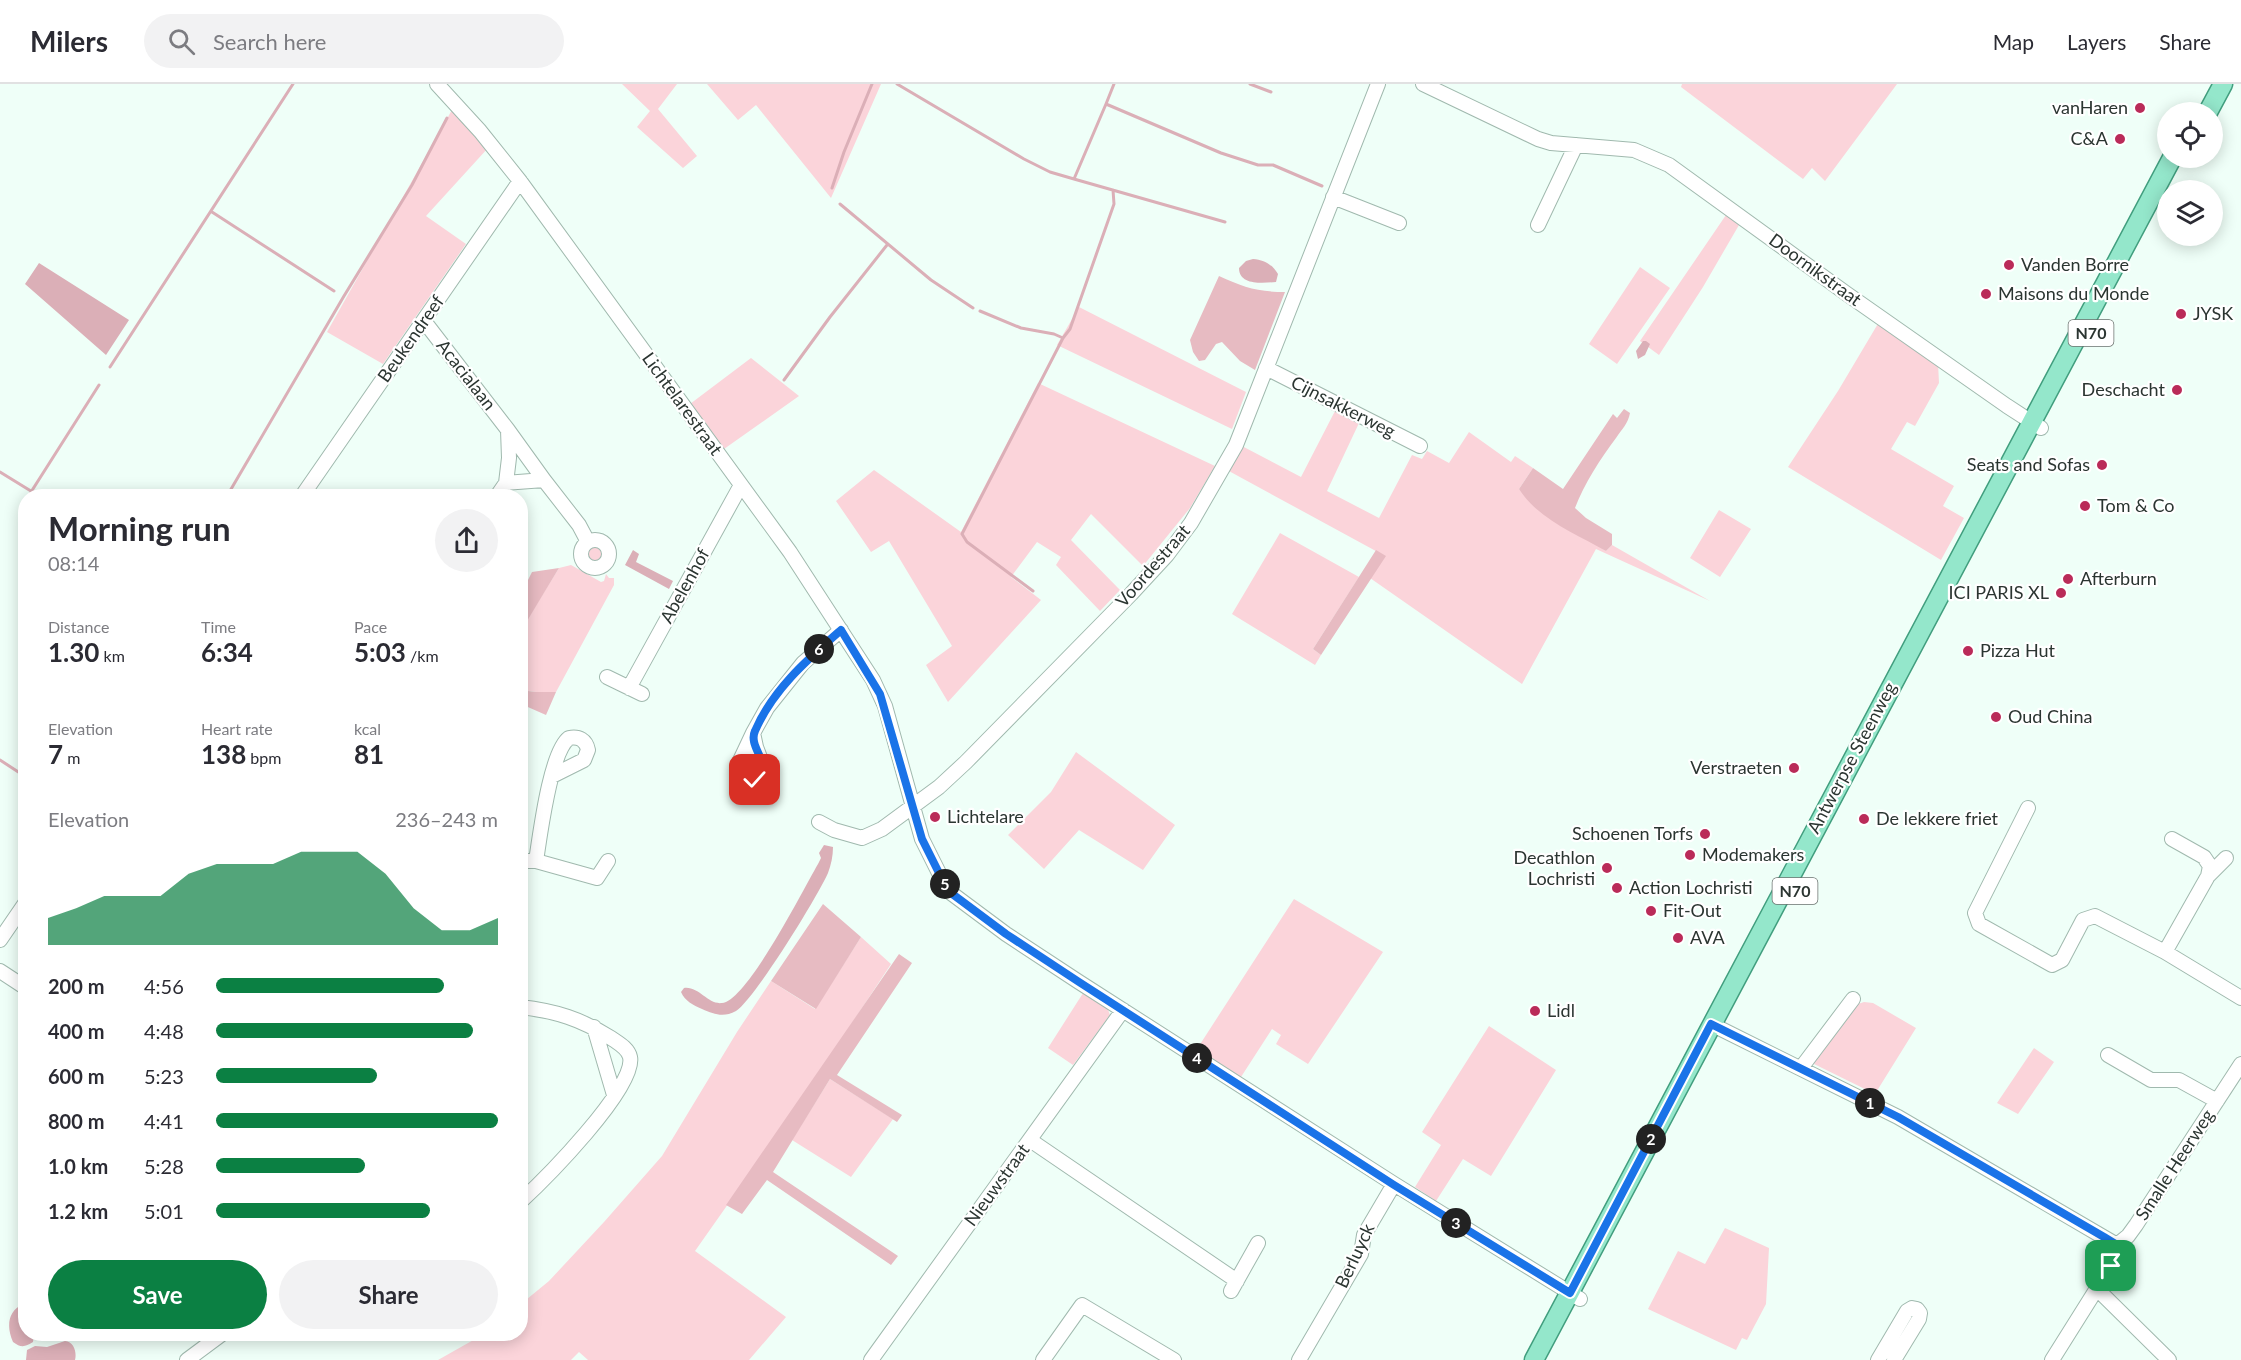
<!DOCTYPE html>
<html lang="en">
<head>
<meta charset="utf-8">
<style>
	body { margin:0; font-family:Lato,sans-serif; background:#f2f2f3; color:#2b2b33; height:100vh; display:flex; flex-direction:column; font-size:22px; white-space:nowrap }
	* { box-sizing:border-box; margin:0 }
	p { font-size:20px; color:#7c7c81 }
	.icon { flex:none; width:33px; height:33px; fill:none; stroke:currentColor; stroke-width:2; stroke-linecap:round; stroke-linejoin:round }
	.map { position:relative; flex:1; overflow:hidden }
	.drawer { position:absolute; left:18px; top:405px; width:510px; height:852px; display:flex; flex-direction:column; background:#fff; border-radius:24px; box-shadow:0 3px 15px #0003 }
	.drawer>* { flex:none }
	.controls { position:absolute; left:2157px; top:18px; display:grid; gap:12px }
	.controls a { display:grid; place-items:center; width:66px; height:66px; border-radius:50%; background:#fff; box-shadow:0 3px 15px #0003; font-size:30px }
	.pin { position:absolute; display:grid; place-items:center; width:51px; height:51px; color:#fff; margin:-26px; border-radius:12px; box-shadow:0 3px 9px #0006 }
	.km { position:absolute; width:30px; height:30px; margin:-15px; border-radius:50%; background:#222; color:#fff; font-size:16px; line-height:30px; text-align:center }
	.round { display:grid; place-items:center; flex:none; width:63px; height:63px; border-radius:32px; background:#f2f2f3 }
	.head { display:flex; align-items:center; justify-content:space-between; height:102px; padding:0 30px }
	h1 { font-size:33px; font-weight:700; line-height:45px }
	.stats { display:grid; grid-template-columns:repeat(3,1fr); gap:9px; height:102px; padding:6px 30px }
	.stats div { display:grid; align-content:center }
	.stats b { font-size:26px; font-weight:700 }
	.stats small { font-size:16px; font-weight:400 }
	.stats p { font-size:16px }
	.chart { height:168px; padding:12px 30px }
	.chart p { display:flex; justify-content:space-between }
	.chart svg { width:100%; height:108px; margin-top:6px; fill:#0b8043; opacity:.7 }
	.action { display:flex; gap:12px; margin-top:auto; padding:12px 30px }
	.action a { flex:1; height:69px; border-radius:36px; background:#0b8043; color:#fff; font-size:24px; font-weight:700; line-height:69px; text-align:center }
	.action a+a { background:#f2f2f3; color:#2b2b33 }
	ul { padding:0 30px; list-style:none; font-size:20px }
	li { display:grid; grid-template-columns:96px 72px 1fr; align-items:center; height:45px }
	li i { height:15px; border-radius:8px; background:#0b8043 }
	header { display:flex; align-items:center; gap:36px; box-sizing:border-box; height:84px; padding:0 30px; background:#fff; border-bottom:2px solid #e1e1e2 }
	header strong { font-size:28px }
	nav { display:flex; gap:33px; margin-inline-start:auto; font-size:21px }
	.search { width:420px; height:54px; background:#f2f2f3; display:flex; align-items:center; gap:15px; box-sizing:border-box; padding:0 21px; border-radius:33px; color:#7c7c81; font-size:22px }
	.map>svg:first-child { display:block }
	.green { fill:#fbd4da }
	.forest { fill:#e7bbc2 }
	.water { fill:#dbafb7 }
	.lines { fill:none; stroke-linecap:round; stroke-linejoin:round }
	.stream { stroke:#dbafb7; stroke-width:3 }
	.minor-casing { stroke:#a0b9ae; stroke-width:16 }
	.major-casing { stroke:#419e7e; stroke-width:21 }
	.minor { stroke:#fff; stroke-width:14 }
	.major { stroke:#94e7cb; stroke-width:18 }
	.route-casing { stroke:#fff; stroke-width:12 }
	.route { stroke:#1a73e8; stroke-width:8 }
	.poi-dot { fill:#ba2b59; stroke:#fff; stroke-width:2 }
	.labels { text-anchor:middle; stroke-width:4.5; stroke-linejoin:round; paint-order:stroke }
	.shield { fill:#fff; stroke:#6b726f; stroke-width:1.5 }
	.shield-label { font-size:16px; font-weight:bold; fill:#2b3531 }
	.poi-label { font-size:18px; fill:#2b3531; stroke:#fff; text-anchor:start }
	.street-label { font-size:18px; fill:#2b3531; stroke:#fff }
</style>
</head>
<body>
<header>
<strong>Milers</strong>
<div class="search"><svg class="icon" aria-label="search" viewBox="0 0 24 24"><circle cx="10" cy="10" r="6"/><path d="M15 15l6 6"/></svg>Search here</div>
<nav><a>Map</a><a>Layers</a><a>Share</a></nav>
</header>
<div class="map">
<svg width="2241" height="1276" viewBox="0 0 2241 1276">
	<rect width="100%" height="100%" fill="#effff8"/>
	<path class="green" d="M622,0H677L658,25L697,72L683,84L637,43L650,27Z
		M707,0H881L831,114L756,21L738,36Z
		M1682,0H1897L1825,97L1812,84L1803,95L1681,3Z
		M453,24L488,64L426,132L466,160L383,280L327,248Z
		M1726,131L1739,141L1703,203L1659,271L1640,257Z
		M1640,183L1670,204L1617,280L1589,260Z
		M1079,223L1246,308L1232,345L1057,261Z
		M1879,238L1938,279L1939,299L1915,342L1907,338L1891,365L1954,402L1943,422L1964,434L1941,476L1788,383L1838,307Z
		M751,274L799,312L724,365L690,320Z
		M1038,299L1215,382L1190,424L1143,482L1091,430L1071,456L1120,506L1100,527L1056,481L1061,473L1037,458L1011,493L1041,516L948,618L926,581L952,562L889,457L871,468L836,417L874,386L961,448Z
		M1335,327L1359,339L1327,407L1379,434L1412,371L1422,375L1427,367L1449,379L1469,348L1511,378L1515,372L1533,384L1519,405L1606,467L1612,461L1710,517L1596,465L1522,600L1370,494L1385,472L1227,386L1240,361L1301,393Z
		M1719,426L1751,445L1720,493L1690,474Z
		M1280,449L1359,493L1313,565L1321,571L1315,581L1232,530Z
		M586 470a9 9 0 1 1 18 0a9 9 0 1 1-18 0Z
		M571,481L601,498L604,497L606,490L609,494H614V501L556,608H536L521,606L520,547L559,484Z
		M1076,668L1175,741L1143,786L1079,746L1044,785L1008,751L1051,708Z
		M749,670H752L761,684L750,693L742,683Z
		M1294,815L1383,868L1308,980L1276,960L1281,951L1272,945L1241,993L1197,965Z
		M861,853L891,880L804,1012L695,1167L786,1233L749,1276H588L579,1268L571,1276H438L484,1250H520L521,1220L549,1197L604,1138L662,1072L737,948L771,897L815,925Z
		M1085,906L1107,923L1110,931L1073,981L1048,964Z
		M1864,918L1873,919L1916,944L1875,1010L1814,980L1815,972L1855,921Z
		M1489,942L1556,986L1491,1092L1463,1075L1436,1117L1415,1103L1441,1061L1422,1048Z
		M2034,964L2054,978L2018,1030L1997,1019Z
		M830,995L893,1035L851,1093L792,1056Z
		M1725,1144L1769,1164L1766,1220L1747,1256L1742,1254L1736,1266L1648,1225L1678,1167L1705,1180Z"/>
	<path class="forest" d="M1219,192C1243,203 1257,208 1285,208L1255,286L1240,277L1222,258L1216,260L1205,276L1199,277L1193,268L1190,256Z
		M1624,325L1630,329C1628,340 1622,345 1616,354C1601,374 1584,400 1575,424L1586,434L1612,450V461L1606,467C1576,450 1538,435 1519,405L1533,384L1563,405L1613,330L1617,334Z
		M1376,466L1386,472L1321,571L1313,565Z
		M559,484L521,547V510L532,488Z
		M520,606L536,608H556L546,631L521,620Z
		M823,820L861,853L816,925L771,897Z
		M899,870L912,879L837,991L902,1031L897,1038L830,995L773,1088L898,1172L891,1181L767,1096L742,1130L726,1121Z"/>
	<path class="water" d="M1253,175C1264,176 1272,180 1278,190L1276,198C1264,199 1239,202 1239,184L1246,177Z
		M39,179L129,236L106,271L25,200Z
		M1643,257H1646L1650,260L1645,271L1638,275L1636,267Z
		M633,466L639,470L636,478L673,497L669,505L625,481Z
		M824,761L833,763C833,772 831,781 828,789C818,812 754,916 736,927C723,934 714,930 702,925C693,921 685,917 681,908L684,904C699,902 708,921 722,919C747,917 804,804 818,780L821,774L819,769Z
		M23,1220H25L26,1250H34L33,1258C25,1263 21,1264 13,1258C6,1242 8,1227 23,1220Z
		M65,1257C74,1258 77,1268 75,1276H26L27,1266L35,1262L47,1263Z"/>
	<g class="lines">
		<path class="stream" d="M897,0L1024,75L1050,88L1074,95L1106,20L1221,69L1258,81H1273L1322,102
			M1250,0L1271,8
			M1106,20L1114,0
			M1074,95L1225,138
			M832,104L844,68L872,0
			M840,120L931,196L973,224
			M212,128L334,207
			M980,227L1021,244L1054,250L1063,254
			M110,283L293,0
			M784,296L830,233L887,161
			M0,388L39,412
			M31,408L99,301
			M227,412L344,212L412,101L447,34
			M1033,507L967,458L962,450L1063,254L1070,245L1114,120L1113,106
			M0,676L26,693"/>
		<g class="minor-casing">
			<path id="minor" d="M437,0L480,47L520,97L790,468L873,596L885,622L922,755L942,795L951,809L1006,850L1079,898L1394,1100L1580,1215
				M1423,0L1538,55L1551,59L1634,66L1669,81L1847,210L2007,322L2041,344
				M1333,113L1399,139
				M1538,141L1576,61
				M424,237L508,346L544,396
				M1266,284L1420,362
				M506,399L509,374L508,346
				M302,412L520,97
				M497,412L506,399L544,396L579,441L588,458
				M581 470a14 14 0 1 1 28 0a14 14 0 1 1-28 0Z
				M607,593L642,610
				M629,604L741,401
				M753,649L737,683L740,692L750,697L759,693L764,684L756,663L753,649L767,624L803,579L841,546
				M2028,724L1975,829L1979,840L2052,881L2062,876L2083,836L2095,832L2165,868L2241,914
				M819,738L834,746L862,754L882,745L939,703L966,678L1131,510L1167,471L1191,439L1236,361L1378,0
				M520,777H536L597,794L608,777
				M536,777C540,752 550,668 569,654C579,652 586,656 588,666L584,676L552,692
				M2208,792L2226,774
				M0,856L26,818
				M2165,868L2208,792L2210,782L2204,773L2172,755
				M0,887L26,904
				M520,923C556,927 581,935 611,954C618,959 628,964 630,973C637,1003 543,1097 520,1118
				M1711,940L1898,1033L2117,1161
				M594,943L614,1011
				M2108,971L2151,996H2179L2217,1017
				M1801,984L1853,915
				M1030,1056L1237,1197
				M2098,1206L2169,1276
				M1231,1207L1258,1159
				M187,1276L222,1250
				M871,1276L1123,926
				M1043,1276L1082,1221L1174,1276
				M1299,1276L1361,1170L1364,1151L1394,1100
				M1878,1276L1907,1227L1912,1224L1917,1225L1920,1229L1919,1235L1894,1276
				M2052,1276L2111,1182L2117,1161L2128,1152L2136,1141L2241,980"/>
		</g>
		<g class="major-casing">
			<path id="major" d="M2208,28L2223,0
				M1534,1276L2172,74"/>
		</g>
		<use href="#minor" class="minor"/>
		<use href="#major" class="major"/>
	</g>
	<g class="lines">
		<g class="route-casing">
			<path id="route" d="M755,696C776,682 747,664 755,647C773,605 808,575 841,546L880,610L922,755L942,795L951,809L1006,850L1079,898L1394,1101L1570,1209L1711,940L1898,1033L2104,1153L2117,1161L2111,1182"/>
		</g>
		<use href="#route" class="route"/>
	</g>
	<g class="poi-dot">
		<circle cx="2140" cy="24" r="6"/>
		<circle cx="2120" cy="55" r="6"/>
		<circle cx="2009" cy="181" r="6"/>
		<circle cx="1986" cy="210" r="6"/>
		<circle cx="2181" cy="230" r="6"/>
		<circle cx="2177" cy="306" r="6"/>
		<circle cx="2102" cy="381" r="6"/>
		<circle cx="2085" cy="422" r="6"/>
		<circle cx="2068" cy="495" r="6"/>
		<circle cx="2061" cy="509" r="6"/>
		<circle cx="1968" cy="567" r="6"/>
		<circle cx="1996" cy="633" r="6"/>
		<circle cx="1794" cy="684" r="6"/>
		<circle cx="935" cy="733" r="6"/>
		<circle cx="1864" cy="735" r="6"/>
		<circle cx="1705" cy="750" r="6"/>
		<circle cx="1690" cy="771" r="6"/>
		<circle cx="1607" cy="784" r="6"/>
		<circle cx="1617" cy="804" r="6"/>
		<circle cx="1651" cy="827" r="6"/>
		<circle cx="1678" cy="854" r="6"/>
		<circle cx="1535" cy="927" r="6"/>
	</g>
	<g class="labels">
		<g class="shield">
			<rect x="2068.5" y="236" width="45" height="26" rx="4.5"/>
			<rect x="1772.5" y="794" width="45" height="26" rx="4.5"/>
		</g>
		<g class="shield-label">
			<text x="2091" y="255">N70</text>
			<text x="1795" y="813">N70</text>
		</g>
		<g class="poi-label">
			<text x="2128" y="30" text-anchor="end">vanHaren</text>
			<text x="2108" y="61" text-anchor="end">C&amp;A</text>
			<text x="2021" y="187">Vanden Borre</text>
			<text x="1998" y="216">Maisons du Monde</text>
			<text x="2193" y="236">JYSK</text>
			<text x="2165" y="312" text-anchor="end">Deschacht</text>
			<text x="2090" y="387" text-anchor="end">Seats and Sofas</text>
			<text x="2097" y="428">Tom &amp; Co</text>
			<text x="2080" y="501">Afterburn</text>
			<text x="2049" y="515" text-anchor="end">ICI PARIS XL</text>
			<text x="1980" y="573">Pizza Hut</text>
			<text x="2008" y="639">Oud China</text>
			<text x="1782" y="690" text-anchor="end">Verstraeten</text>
			<text x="947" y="739">Lichtelare</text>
			<text x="1876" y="741">De lekkere friet</text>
			<text x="1693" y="756" text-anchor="end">Schoenen Torfs</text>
			<text x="1702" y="777">Modemakers</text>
			<text x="1595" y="780" text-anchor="end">Decathlon<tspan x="1595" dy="21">Lochristi</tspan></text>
			<text x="1629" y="810">Action Lochristi</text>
			<text x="1663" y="833">Fit-Out</text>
			<text x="1690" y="860">AVA</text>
			<text x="1547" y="933">Lidl</text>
		</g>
		<g class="street-label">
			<text transform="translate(1815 186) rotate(36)" y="6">Doornikstraat</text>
			<text transform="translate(411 255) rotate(-55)" y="6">Beukendreef</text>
			<text transform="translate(466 291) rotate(52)" y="6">Acacialaan</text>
			<text transform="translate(682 320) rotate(54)" y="6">Lichtelarestraat</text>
			<text transform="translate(1343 323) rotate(27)" y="6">Cijnsakkerweg</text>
			<text transform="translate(1153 482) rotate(-49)" y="6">Voordestraat</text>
			<text transform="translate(685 502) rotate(-61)" y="6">Abelenhof</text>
			<text transform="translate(1852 674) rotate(-62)" y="6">Antwerpse Steenweg</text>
			<text transform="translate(2175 1081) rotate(-57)" y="6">Smalle Heerweg</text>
			<text transform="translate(997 1101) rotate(-54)" y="6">Nieuwstraat</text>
			<text transform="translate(1355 1172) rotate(-65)" y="6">Berluyck</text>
		</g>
	</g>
</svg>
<div class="controls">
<a><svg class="icon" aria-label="locate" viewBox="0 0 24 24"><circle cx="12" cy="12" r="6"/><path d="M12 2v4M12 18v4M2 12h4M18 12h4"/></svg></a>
<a><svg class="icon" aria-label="layers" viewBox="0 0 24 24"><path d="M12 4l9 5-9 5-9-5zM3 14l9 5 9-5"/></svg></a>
</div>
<div class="pin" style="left:2111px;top:1182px;background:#1e9e55"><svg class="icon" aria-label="arrive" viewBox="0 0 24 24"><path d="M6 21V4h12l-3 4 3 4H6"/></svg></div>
<div class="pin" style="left:755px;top:696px;background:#d93025"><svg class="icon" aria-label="check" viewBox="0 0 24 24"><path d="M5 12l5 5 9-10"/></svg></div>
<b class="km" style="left:1870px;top:1019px">1</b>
<b class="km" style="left:1651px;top:1055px">2</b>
<b class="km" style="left:1456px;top:1139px">3</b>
<b class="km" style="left:1197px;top:974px">4</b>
<b class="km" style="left:945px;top:800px">5</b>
<b class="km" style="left:819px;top:565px">6</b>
<section class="drawer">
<div class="head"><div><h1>Morning run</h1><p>08:14</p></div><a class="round"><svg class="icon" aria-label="share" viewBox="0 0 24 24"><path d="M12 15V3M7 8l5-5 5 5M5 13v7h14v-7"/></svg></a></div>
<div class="stats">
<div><p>Distance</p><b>1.30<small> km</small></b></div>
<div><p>Time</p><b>6:34</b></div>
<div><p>Pace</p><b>5:03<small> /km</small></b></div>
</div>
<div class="stats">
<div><p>Elevation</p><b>7<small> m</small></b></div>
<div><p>Heart rate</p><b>138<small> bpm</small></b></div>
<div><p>kcal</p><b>81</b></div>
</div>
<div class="chart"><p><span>Elevation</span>236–243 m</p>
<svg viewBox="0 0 160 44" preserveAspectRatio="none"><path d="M0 44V33L10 29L20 24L30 24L40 24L50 15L60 11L70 11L80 11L90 6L100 6L110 6L120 15L130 29L140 38L150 38L160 33V44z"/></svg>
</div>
<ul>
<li><b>200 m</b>4:56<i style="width:81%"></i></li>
<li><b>400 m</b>4:48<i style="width:91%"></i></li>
<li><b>600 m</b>5:23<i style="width:57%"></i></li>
<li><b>800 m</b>4:41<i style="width:100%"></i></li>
<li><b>1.0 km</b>5:28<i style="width:53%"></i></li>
<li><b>1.2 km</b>5:01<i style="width:76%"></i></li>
</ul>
<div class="action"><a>Save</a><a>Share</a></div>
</section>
</div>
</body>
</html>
